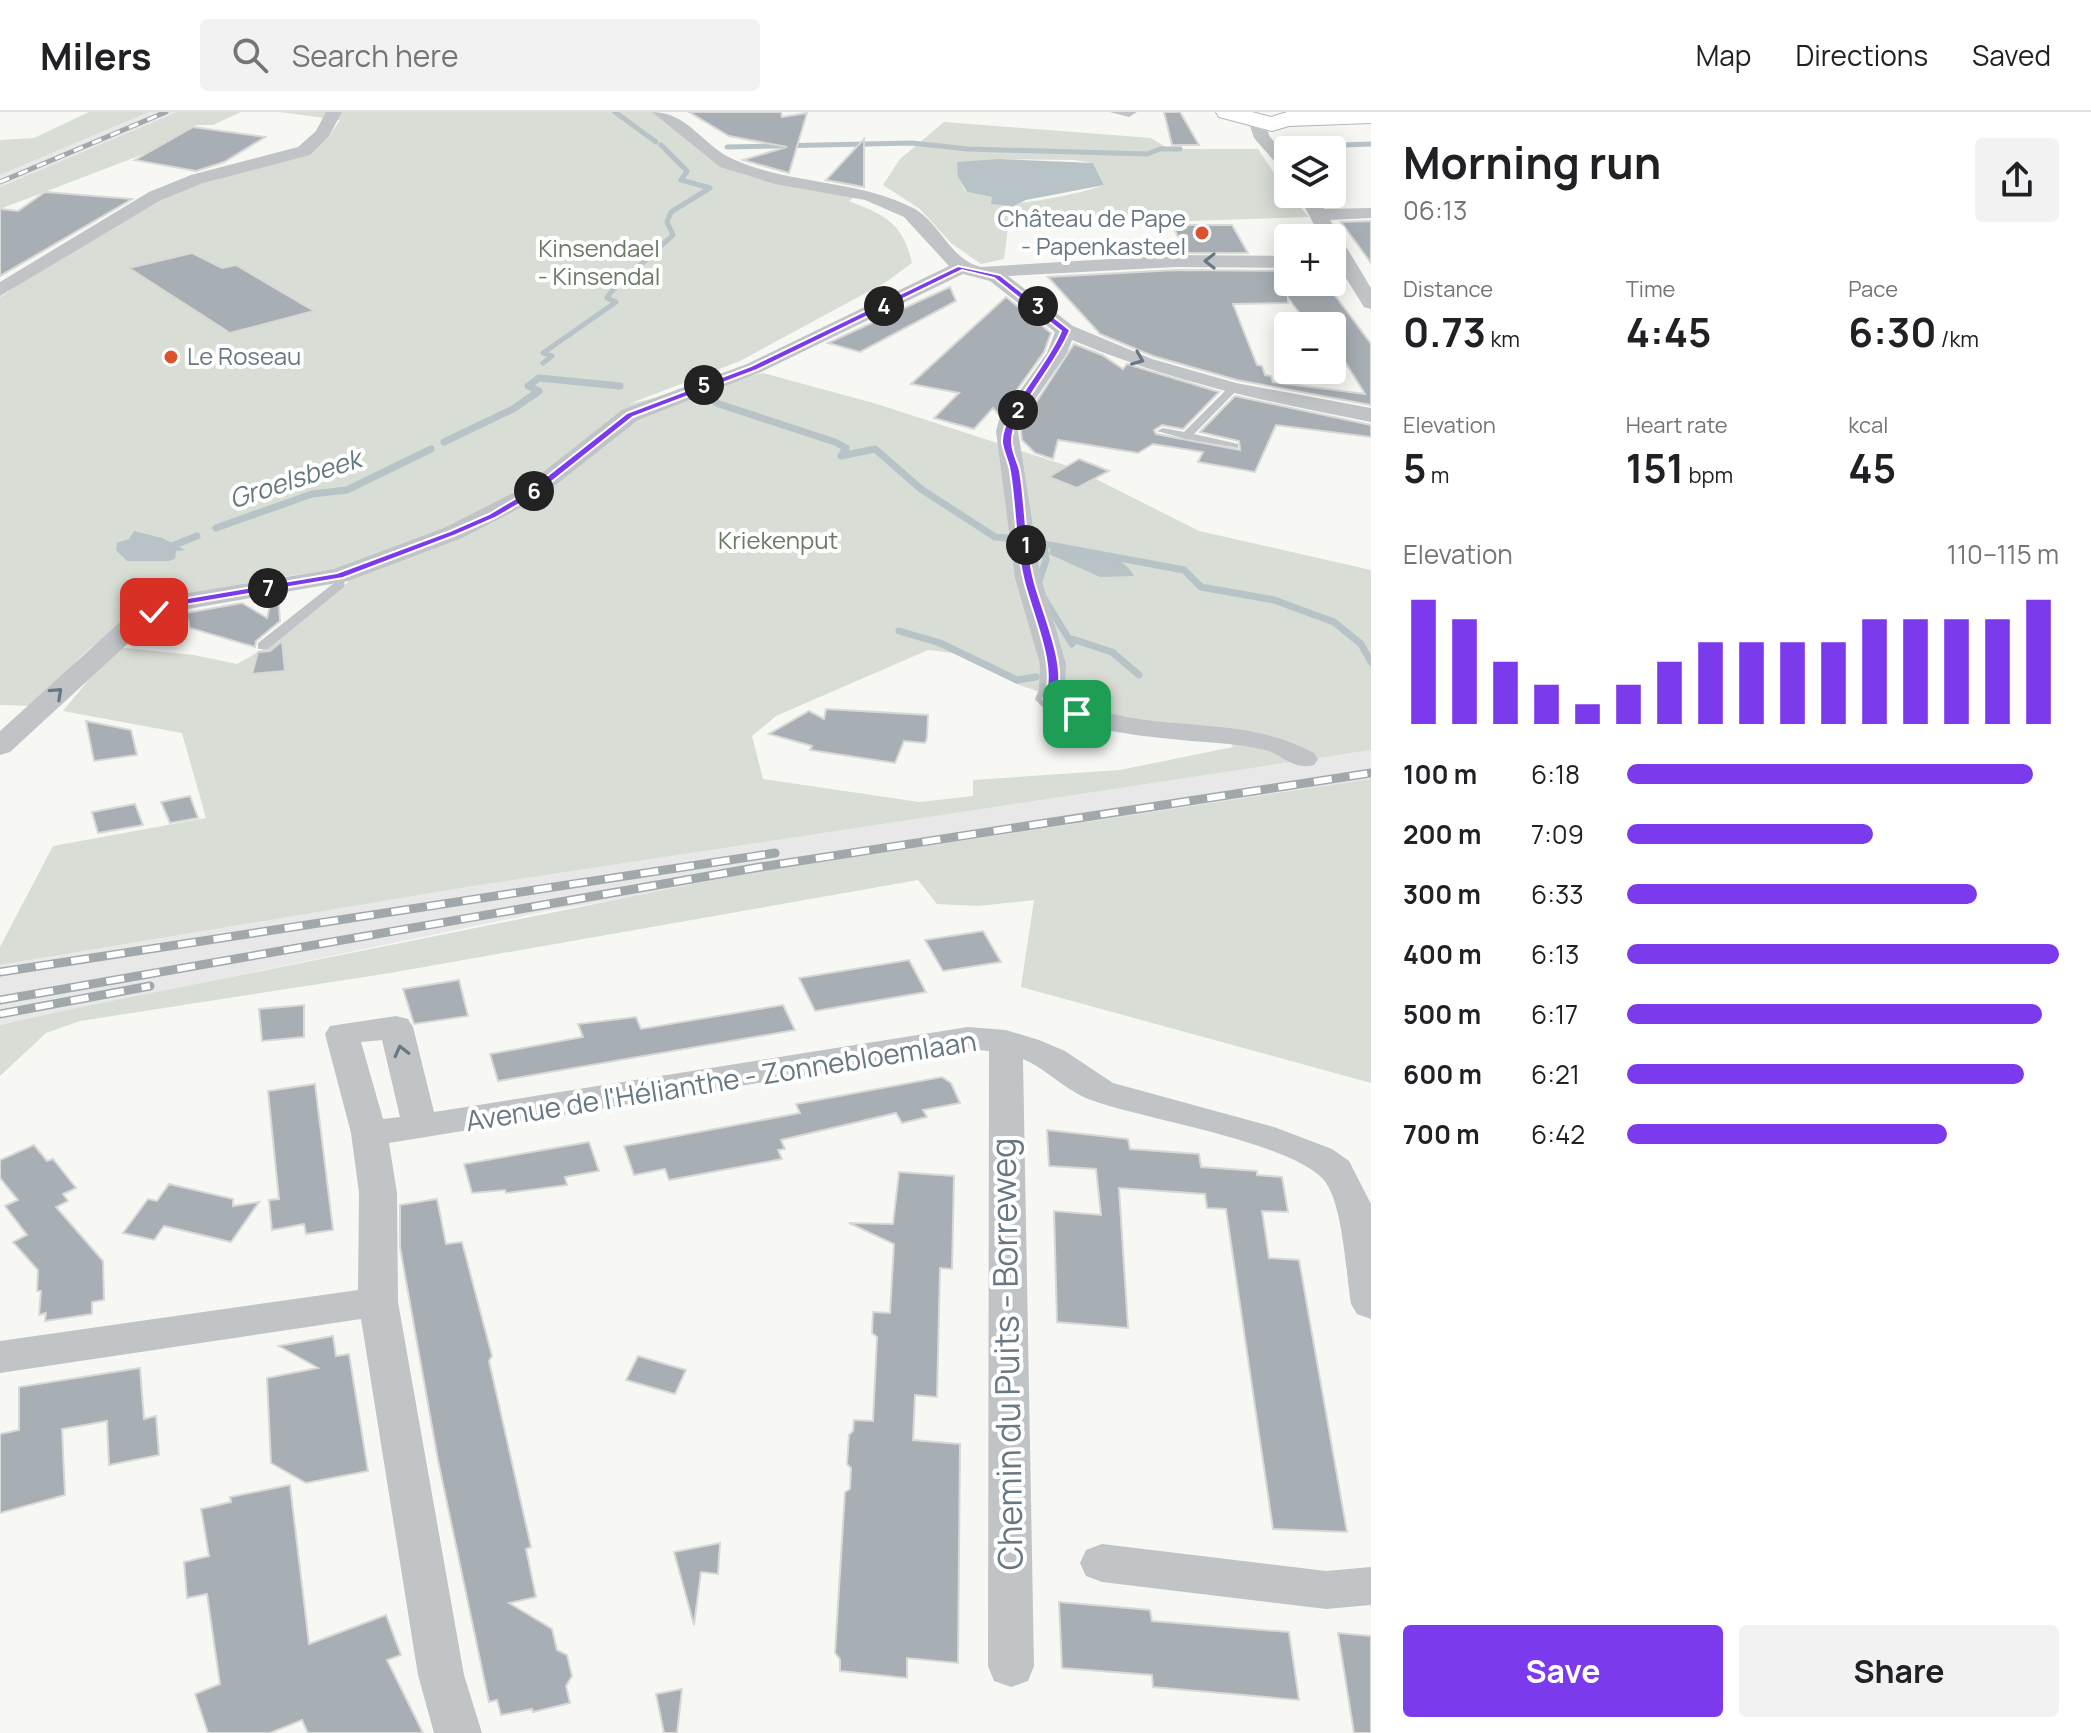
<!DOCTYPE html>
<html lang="en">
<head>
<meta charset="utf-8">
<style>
	body { margin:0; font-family:Manrope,sans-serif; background:#f2f2f2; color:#202124; height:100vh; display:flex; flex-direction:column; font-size:30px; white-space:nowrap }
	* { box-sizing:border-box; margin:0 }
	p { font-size:26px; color:#757577 }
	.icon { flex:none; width:44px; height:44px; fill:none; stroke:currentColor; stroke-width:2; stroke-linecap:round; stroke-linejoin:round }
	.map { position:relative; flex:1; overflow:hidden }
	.panel { display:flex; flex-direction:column; background:#fff; width:720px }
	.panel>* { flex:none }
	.fabs { position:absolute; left:1274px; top:24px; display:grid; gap:16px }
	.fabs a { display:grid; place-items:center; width:72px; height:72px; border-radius:8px; background:#fff; box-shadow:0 4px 20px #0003; font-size:40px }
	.pin { position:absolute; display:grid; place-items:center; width:68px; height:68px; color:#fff; margin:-34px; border-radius:16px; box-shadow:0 4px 12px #0006 }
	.km { position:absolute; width:40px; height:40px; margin:-20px; border-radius:50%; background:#222; color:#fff; font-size:22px; line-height:40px; text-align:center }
	.round { display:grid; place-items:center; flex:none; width:84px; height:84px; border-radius:8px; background:#f2f2f2 }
	.head { display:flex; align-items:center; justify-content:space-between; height:136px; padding:0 32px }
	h1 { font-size:44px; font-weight:700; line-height:60px }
	.stats { display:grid; grid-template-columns:repeat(3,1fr); gap:12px; height:136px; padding:8px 32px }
	.stats div { display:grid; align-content:center }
	.stats b { font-size:40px; font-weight:700 }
	.stats small { font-size:22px; font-weight:400 }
	.stats p { font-size:22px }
	.chart { height:224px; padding:16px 32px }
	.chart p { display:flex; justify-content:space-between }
	.chart svg { width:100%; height:144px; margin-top:8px; stroke:#7c3aed; stroke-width:6 }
	.primary-button { display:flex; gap:16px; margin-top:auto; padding:16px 32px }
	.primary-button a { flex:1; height:92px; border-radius:8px; background:#7c3aed; color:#fff; font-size:32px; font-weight:700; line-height:92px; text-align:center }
	.primary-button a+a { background:#f2f2f2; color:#202124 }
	ul { padding:0 32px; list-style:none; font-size:26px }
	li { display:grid; grid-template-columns:128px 96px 1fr; align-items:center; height:60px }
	li i { height:20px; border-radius:10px; background:#7c3aed }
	header { display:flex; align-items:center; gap:48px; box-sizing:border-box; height:112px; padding:0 40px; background:#fff; border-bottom:2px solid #e0e0e0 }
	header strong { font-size:38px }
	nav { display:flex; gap:44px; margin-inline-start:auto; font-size:28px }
	.search { width:560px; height:72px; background:#f2f2f2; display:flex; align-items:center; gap:20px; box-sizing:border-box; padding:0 28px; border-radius:8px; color:#757577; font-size:30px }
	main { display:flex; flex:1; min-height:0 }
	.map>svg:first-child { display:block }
	.built { fill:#e7e8e7 }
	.green { fill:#d8ddd5; fill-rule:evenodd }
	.water { fill:#b7c3c7 }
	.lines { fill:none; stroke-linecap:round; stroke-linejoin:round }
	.stream-far1 { stroke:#b7c3c7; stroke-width:5 }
	.stream { stroke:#b7c3c7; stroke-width:7 }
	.building { fill:#a7afb4; stroke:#d8d8d6; stroke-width:2; fill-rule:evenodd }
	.secondary-casing { stroke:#b2b8bc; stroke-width:2 }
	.service { fill:#c0c4c7; fill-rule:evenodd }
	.minor { fill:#c0c4c7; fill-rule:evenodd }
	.secondary { fill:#fff; fill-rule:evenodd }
	.rail-far1-casing { stroke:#a1a8ac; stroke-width:5 }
	.rail-casing { stroke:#a1a8ac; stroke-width:9 }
	.rail-far1 { stroke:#fff; stroke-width:3; stroke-dasharray:10; stroke-linecap:butt }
	.rail { stroke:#fff; stroke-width:6; stroke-dasharray:18; stroke-linecap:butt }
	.oneway { stroke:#677883 }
	.route { fill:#7c3aed; stroke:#fff; stroke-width:2 }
	.poi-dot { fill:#dc512e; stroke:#fff; stroke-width:3 }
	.labels { text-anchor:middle; stroke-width:8; stroke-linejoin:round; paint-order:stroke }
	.far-poi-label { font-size:24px; fill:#677883; stroke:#fff; text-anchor:end }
	.far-park-label { font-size:24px; fill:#6a7b65; stroke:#fff }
	.far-water-label { font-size:26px; font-style:italic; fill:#63797f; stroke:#fff }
	.street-label { font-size:28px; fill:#677883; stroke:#fff }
	.near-street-label { font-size:34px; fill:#677883; stroke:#fff }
</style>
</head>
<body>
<header>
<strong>Milers</strong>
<div class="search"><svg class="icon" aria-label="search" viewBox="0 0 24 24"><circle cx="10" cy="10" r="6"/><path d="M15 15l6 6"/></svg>Search here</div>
<nav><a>Map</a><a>Directions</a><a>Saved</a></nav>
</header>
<main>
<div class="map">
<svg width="1371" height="1621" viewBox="0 0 1371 1621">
	<rect width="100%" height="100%" fill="#f7f7f4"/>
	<path class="built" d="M149,0H177L0,75V63Z
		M1371,638V667L547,799L0,913V853L474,774Z"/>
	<path class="green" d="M89,0H149L0,63V28L34,26Z
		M177,0H241L213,13H196L157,37L0,97V75Z
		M280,0H654L710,45L745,63L855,84L849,89C885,103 903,111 912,151L886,170L740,249L629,292L763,261L877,292L1074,356L1199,419L1371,458V638L474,774L0,853V835L53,734L206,706L182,621L63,599L116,535L194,543L237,552L274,531L348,470L350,455C258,469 159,476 86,540C68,556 53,577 36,594L0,593V185L84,130L175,79L310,40L329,24L340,8ZM928,538L954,541L1019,573L1113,604L1224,617L1233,635L1120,658L973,668V684L919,690L763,667L752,624L776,604Z
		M944,10L1151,26L1169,37H1258L1288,82L1309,105L1008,115L1004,147L981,152L951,131L920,97L883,73L900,47ZM1000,47L1074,48L1093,51L1104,73C1080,82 1015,95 991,91L993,85L966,80L958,65Z
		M1371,667V971L1021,875L1034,788L978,794L937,792L918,768L390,861L80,909L46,921L0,964V913L72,897L749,761Z"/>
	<path class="water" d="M1000,47L1093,51L1104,73L1026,88L1013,94L991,92L992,85L967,80L958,65L957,50Z
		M134,419L162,426L185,438L176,439L175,447L169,449H127L116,438L117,431L129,427Z
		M1066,434C1088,436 1124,443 1134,464L1100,465L1049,442L1051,436Z"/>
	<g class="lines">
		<path class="stream-far1" d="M615,0L656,30
			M727,35L912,31L968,37L1147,42L1160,37H1180
			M1289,35L1371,32
			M543,251L552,244L543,241L616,190L607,186L611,180L673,123L667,110L671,100L710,76L681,68L687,59L661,33"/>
		<path class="stream" d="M539,266L620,274
			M696,279L719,292L835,330L846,336L841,344L875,337L921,377L995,425L1007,426
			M444,330L513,297L539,279L528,274L539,266
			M216,416L312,382L347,378L431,337
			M172,434L197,424
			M899,519L940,531L1017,568L1036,565
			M1072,527L1112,540L1139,563
			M1072,532L1037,475L1046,448L1044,432L1184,458L1201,475L1274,488L1334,510L1361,532L1371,550"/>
	</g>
	<path class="building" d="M689,0H781L782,5L807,1L789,61L743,48L787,35L729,24Z
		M1164,0H1180L1199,33H1172Z
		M193,15L265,25L224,50L196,59L135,48Z
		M864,27V75L826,68Z
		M45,80L132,87L0,164V97L18,99Z
		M1371,109V151L1341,110Z
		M1172,113H1232L1248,141H1163L1171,140L1167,132H1182Z
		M192,141L222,156L236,153L314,199L230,221L129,156Z
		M1176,158L1288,159V170H1325L1371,232V293L1237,268L1153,244L1100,222L1048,165ZM1288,186L1305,208H1319L1323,214H1332V229L1365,282L1273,270L1271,264L1265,263L1262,254L1257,253L1233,192L1288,191Z
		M950,175L956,189L860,240L828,231Z
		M1006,185L1051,221L1044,240L999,303L993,296L974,317L934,306L959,281L911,272Z
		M1074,232L1102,243L1123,257L1127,252L1219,280L1183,317L1162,313L1154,318L1156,322L1240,338L1239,329L1200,320L1235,284L1371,313V325L1276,313L1255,360L1198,350L1203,340L1153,332L1138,341L1058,328L1053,347L1035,341L1022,328L1021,319L1024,309Z
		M1079,347L1109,359L1077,376L1049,365Z
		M278,484L280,509L256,529L255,535L190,516L186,501L242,491L267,506L272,485Z
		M282,529L285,559L252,562L258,540L270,539Z
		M826,597L928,603L927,626L925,631L904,629L895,651L810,638L812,634L769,622L809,599L824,607Z
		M86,609L131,618L137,643L94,649Z
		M190,684L198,706L170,711L161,690Z
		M135,692L143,713L98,721L92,700Z
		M983,819L1001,850L943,859L925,828Z
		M909,848L926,880L815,899L799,866Z
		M459,868L468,904L414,912L403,877Z
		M304,893V925L262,929L259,897Z
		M783,893L795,918L498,969L490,942L583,925L578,912L636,905L641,917Z
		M942,965L951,971L960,991L923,998L927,1005L902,1011L896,1001L781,1028L785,1037L778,1038L782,1047L669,1068L665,1057L634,1063L624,1034L800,1001L796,992Z
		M315,972L333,1118L306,1122L304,1112L272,1118L269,1088L279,1087L268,979Z
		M1047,1018L1128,1027L1130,1037L1199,1042L1201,1055L1257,1059V1063L1282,1065L1288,1100L1262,1099L1269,1146L1299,1148L1347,1420L1273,1417L1226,1097L1207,1096L1205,1082L1119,1076L1128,1216L1057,1210L1054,1099L1101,1103L1096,1057L1049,1054Z
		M589,1030L599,1059L565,1065L567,1073L506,1081L505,1078L472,1081L464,1052Z
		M34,1033L47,1049L53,1047L76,1076L63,1082L68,1089L56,1095L103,1149L104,1188L92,1190V1202L45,1209L46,1201L39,1203L41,1179H37L38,1158L13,1130L27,1123L5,1094L18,1088L0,1066V1048Z
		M899,1060L954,1064L952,1157L940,1156L937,1285L915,1283L913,1328L960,1332L958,1551L907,1546V1566L840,1559V1547L835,1541L845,1380L850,1377L851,1356L847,1352L849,1323L853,1319L854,1308L873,1309L877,1225L872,1221L873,1200L890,1201L894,1132L849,1111L893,1112Z
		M169,1072L233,1087V1094L259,1090L231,1130L164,1114L154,1128L123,1121L148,1087L157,1089Z
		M437,1087L446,1132L462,1130L492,1244L489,1249L531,1435L526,1437L536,1485L509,1491L552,1517L557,1538L567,1543L572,1564L566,1574L570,1591L533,1600L532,1597L501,1603L497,1588L489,1590L438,1348L400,1135V1093Z
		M333,1224L336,1244L349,1242L368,1359L306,1371L271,1351L267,1266L318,1256L279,1234Z
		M638,1244L686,1258L675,1282L626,1268Z
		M140,1256L144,1307L156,1304L159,1343L109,1353L107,1309L62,1317L65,1383L0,1401V1322L19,1318V1275Z
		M290,1373L309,1532L386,1503L401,1543L387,1548L423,1621H308L302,1608L270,1621H208L195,1582L220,1572L207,1482L187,1486L184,1450L209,1444L201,1397L231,1390L230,1385Z
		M720,1431L718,1462L701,1460L694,1513L674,1440Z
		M1059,1490L1150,1498L1152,1509L1289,1520L1299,1588L1153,1575L1152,1563L1062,1556Z
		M1338,1521L1371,1524V1621H1354Z
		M682,1577L677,1621H664L656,1582Z"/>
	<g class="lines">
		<g class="secondary-casing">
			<path id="secondary" d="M1216,0H1252L1271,5L1287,0H1371V11L1289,14L1272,19L1219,5Z"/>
		</g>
		<path class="service" d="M1229,275L1238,277L1194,322L1238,332V336L1186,327L1157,319L1163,316L1184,320Z
			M339,460L345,464L344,475L268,537H258V531L334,471L333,464Z"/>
		<path class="minor" d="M326,0H342L329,24L310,43L203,71L161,88L0,184V170L149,80L191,63L298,35L316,19Z
			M652,0C689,0 703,35 735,48C792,73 857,67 913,96C940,110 950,148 981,155L1176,143L1288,144V156L1176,155L1008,164L1073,214L1152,247L1236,271L1371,296V310C1263,289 1175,271 1072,228L1067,241L1021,308L1018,319L1041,466L1066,552L1064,584C1141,626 1237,598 1314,641L1318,647L1314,653C1295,658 1286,646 1269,639C1259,636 1248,635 1238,633C1194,628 1061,624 1035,587L1039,578L1040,552L1015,466L996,319L999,308L1047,241L1055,220L990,169L963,162L761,260L638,308L539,386L462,426L348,469L188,497L148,513L10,640L0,643V619L130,501L182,482L334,457L444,416L523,376L622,298L747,252L949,154L904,105L865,88L775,72L720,55Z
			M1110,0H1137L1129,5Z
			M1256,3L1262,5L1270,25L1288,44V59L1282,58L1254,26L1248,8Z
			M1298,82H1316L1324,97L1371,96V106L1330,108L1371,176V197L1364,195L1332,144V126H1321Z
			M396,904L408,907L413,915L434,1000L968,915L1006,918L1039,928L1065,939L1113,971L1274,1015L1332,1037L1349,1049L1371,1092V1207L1357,1202L1351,1192C1346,1162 1343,1089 1323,1067C1287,1029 1146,1008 1091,988C1066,979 1048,958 1023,947L1034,1554L1028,1569L1011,1575L994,1569L988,1554L989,939L968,937L389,1031L397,1081L398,1190L464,1563L482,1621H434L418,1563L361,1207L0,1261V1229L358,1178L359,1081L351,1021L325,922L330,914ZM382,928L400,1005L383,1007L361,930Z
			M1102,1432L1326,1459L1371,1455V1493L1326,1497L1102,1470L1086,1464L1080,1451L1086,1438Z"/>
		<use href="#secondary" class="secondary"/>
		<g class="rail-far1-casing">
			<path id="rail-far1" d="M0,70L166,0"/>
		</g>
		<g class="rail-casing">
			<path id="rail" d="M0,860L775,741
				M0,888L760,755L1371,661
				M0,902L150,874"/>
		</g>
		<use href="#rail-far1" class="rail-far1"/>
		<use href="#rail" class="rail"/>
	</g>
	<defs><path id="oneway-chevron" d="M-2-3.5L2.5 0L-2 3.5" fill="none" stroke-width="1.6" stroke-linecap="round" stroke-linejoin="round" transform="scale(2)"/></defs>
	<g class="oneway">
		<use href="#oneway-chevron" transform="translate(1210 149) rotate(-180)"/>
		<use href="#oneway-chevron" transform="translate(1138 247) rotate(22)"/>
		<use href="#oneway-chevron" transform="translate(57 581) rotate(-43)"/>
		<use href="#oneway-chevron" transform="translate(401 939) rotate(-104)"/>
	</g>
	<path class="route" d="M958,154L1000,163L1070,218C1058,251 1010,301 1012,330C1012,340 1018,350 1020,359C1026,395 1025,433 1034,468C1041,497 1070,559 1055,585L1081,599V604H1073L1043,587C1059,559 1031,499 1024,469C1015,434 1016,396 1010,360C1009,350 1003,340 1002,330C1001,300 1049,252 1061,219L994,166L962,158L757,258L633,305L535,383L495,406L456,423L343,466L184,493L154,503L149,500L182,487L337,461L450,419L489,402L528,379L627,301L751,254Z"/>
	<g class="poi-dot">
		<circle cx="1202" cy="121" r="8"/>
		<circle cx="171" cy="245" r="8"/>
	</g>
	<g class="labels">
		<g class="far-poi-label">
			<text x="1186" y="115">Château de Pape<tspan x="1186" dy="28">- Papenkasteel</tspan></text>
			<text x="187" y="253" text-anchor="start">Le Roseau</text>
		</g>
		<g class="far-park-label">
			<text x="599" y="145">Kinsendael<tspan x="599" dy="28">- Kinsendal</tspan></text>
			<text x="778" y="437">Kriekenput</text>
		</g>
		<g class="far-water-label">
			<text transform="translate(295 367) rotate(-18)" y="9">Groelsbeek</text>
		</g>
		<g class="street-label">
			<text transform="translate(721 969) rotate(-9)" y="10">Avenue de l'Hélianthe - Zonnebloemlaan</text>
		</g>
		<g class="near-street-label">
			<text transform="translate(1007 1242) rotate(-91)" y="12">Chemin du Puits - Borreweg</text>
		</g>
	</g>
</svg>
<div class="fabs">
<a><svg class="icon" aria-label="layers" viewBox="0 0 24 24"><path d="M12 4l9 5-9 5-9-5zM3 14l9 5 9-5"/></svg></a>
<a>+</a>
<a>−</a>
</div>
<div class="pin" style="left:1077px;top:602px;background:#1e9e55"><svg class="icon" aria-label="arrive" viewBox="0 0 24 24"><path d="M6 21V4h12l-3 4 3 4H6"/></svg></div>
<div class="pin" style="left:154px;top:500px;background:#d93025"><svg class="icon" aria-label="check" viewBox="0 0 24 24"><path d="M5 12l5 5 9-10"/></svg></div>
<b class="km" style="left:1026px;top:433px">1</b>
<b class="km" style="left:1018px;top:298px">2</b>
<b class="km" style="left:1038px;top:194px">3</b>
<b class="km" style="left:884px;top:194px">4</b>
<b class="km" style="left:704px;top:273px">5</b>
<b class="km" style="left:534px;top:379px">6</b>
<b class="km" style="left:268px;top:476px">7</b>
</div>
<section class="panel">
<div class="head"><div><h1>Morning run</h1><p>06:13</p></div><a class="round"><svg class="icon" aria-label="share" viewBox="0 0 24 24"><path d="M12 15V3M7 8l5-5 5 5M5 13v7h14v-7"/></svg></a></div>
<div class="stats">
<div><p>Distance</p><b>0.73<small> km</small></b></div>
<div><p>Time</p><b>4:45</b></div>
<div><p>Pace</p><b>6:30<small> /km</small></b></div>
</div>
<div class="stats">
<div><p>Elevation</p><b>5<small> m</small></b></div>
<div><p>Heart rate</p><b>151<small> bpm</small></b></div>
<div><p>kcal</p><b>45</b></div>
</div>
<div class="chart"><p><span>Elevation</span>110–115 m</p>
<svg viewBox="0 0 160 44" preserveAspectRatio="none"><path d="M5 44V6M15 44V12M25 44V25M35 44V32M45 44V38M55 44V32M65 44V25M75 44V19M85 44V19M95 44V19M105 44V19M115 44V12M125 44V12M135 44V12M145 44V12M155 44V6"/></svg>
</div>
<ul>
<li><b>100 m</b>6:18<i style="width:94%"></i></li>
<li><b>200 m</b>7:09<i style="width:57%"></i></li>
<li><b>300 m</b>6:33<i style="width:81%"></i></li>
<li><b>400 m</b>6:13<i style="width:100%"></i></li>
<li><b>500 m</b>6:17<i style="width:96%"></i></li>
<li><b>600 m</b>6:21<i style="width:92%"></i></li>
<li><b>700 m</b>6:42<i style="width:74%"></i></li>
</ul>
<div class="primary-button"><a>Save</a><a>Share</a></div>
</section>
</main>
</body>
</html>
